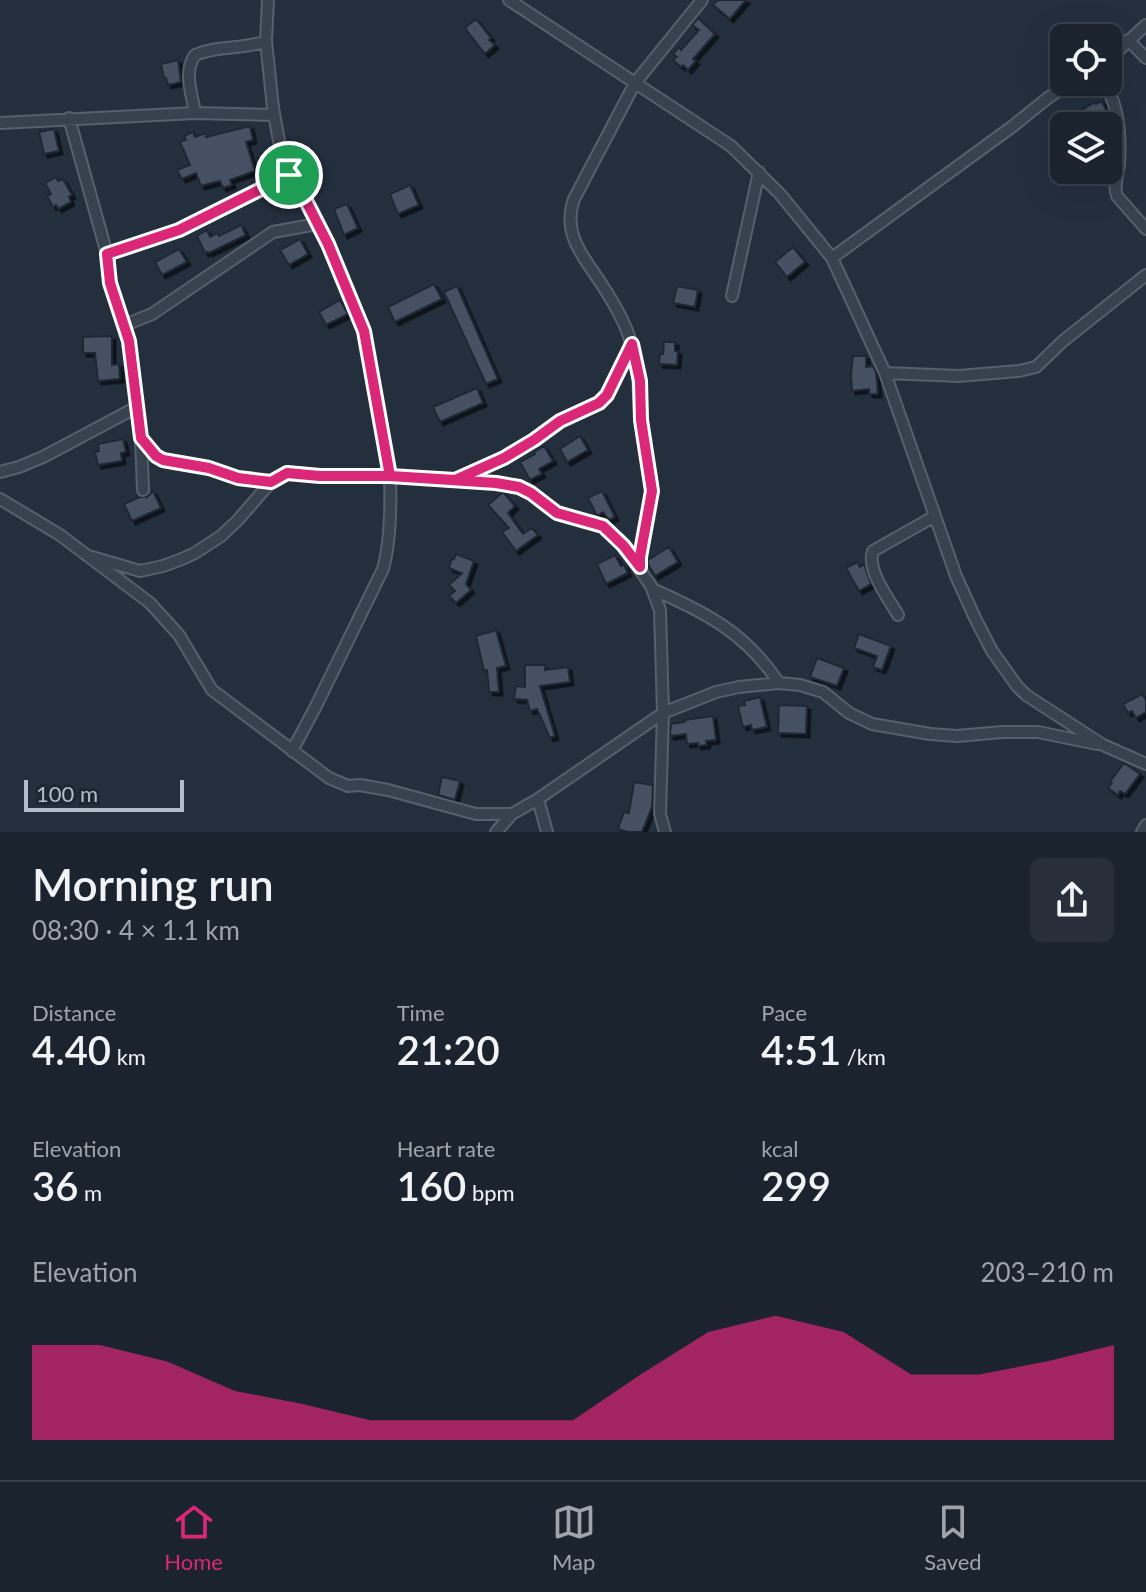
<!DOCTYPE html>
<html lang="en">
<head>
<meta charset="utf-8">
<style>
	body { margin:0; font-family:Lato,sans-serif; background:#282f3a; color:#f1f3f6; height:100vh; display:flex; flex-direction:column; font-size:30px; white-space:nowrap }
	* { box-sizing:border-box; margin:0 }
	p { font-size:26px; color:#a0a4aa }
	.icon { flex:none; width:44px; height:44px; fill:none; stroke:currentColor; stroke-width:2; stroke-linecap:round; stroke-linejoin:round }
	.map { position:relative; height:832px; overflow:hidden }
	.side { display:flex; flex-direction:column; background:#1b232e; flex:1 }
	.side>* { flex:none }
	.fabs { position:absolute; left:1050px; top:24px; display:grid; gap:16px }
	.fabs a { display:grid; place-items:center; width:72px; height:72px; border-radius:12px; background:#1b232e; box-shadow:0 8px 32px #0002,0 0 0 2px #39404a; font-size:40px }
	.scale { position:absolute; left:24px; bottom:20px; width:160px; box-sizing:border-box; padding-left:8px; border:4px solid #b4bcc9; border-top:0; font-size:22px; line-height:28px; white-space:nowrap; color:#b4bcc9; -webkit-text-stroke:6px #1d2633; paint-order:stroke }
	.pin { position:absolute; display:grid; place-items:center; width:68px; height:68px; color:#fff; margin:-34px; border:4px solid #fff; border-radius:50%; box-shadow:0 2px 8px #0007 }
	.round { display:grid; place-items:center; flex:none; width:84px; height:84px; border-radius:12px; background:#282f3a }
	.summary { display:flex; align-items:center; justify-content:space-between; height:136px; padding:0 32px }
	h1 { font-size:44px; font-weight:600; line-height:60px }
	.stats { display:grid; grid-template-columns:repeat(3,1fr); gap:12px; height:136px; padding:8px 32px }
	.stats div { display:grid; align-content:center }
	.stats b { font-size:40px; font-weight:600 }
	.stats small { font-size:22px; font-weight:400 }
	.stats p { font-size:22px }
	.chart { height:224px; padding:16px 32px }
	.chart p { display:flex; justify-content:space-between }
	.chart svg { width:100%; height:144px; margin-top:8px; fill:#db2777; opacity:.7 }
	.dock { display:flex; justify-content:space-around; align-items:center; height:112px; border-top:2px solid #39404a; background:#1b232e; font-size:22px; color:#a0a4aa }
	.dock a { display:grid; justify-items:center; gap:4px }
	.dock .active { color:#db2777 }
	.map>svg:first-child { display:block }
	.building { fill:#455162; stroke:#1f2835; stroke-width:2; filter:url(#shadow) }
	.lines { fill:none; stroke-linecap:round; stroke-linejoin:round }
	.minor-casing { stroke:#565f6c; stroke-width:14 }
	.minor { stroke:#38414e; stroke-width:10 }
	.route-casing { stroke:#fff; stroke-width:16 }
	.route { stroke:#db2777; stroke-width:10 }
</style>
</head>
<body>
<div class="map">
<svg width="1146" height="832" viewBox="0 0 1146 832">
	<defs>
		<filter id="shadow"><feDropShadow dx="3.5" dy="3.5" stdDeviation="0" flood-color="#0009"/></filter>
	</defs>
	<rect width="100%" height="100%" fill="#242f3e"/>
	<path class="building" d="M718,0H746L730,19L713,5Z
		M698,18L715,34L693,59L696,61L688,70L683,65L681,67L673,60L677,57L673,54L679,47L681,50L699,30L692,25Z
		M476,19L491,38L489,40L495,45L485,54L465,28Z
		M178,60L181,82L168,85L166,78H164L161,64Z
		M1102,101L1108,114L1087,126H1082L1075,114L1095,102L1096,104Z
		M250,126L253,140L246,142L255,171L230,180L232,185L223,188L220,181L201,186L196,173L182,179L177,170L190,165L180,142L186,140L184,136L193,132L195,137L205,133L206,137Z
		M54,129L59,151L44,154L39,132Z
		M56,177L58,181L63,179L72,195L69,197L71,202L58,209L56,205L53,207L47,196L51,194L45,183Z
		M410,185L419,205L398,214L390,194Z
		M347,204L358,228L344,235L334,209Z
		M241,225L246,235L209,253L208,252L205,253L197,236L207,230L210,237L217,233L219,236Z
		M300,239L308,254L289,265L280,250Z
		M793,247L805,262L787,277L775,262Z
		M179,249L187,262L162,275L155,262Z
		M434,284L442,299L395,322L388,307Z
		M457,286L498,379L486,384L444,292Z
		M677,286L698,290L695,307L673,303Z
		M340,300L348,314L326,325L319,312Z
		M112,336V365L119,364L120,379L98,381L95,353H83V337Z
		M664,342H675V351H678L677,365L659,364L660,354H663Z
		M853,356H866V367L873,366L876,372L878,394H869V389L852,391L851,375Z
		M477,388L483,403L440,422L433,407Z
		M580,436L588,450L567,462L560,449Z
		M123,439L126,452L121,453L122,461L98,465L95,452L99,451L98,444Z
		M544,446L553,461L539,469L542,474L530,480L520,462L535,454L534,452Z
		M153,491L161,508L132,521L124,504L140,497H147Z
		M602,491L615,517L609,520L603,512L597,516L588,498Z
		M503,492L515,506L508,513L523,534L532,528L538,535L516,551L502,532L509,528L488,505Z
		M669,547L678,562L655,576L648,564V560Z
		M456,554L474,561L466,584L471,590L456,603L449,596L455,591L449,585L462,573L449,568L452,558L454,559Z
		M615,555L621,566L624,565L628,573L606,584L597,564Z
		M857,562L860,567L864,564L871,584L859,591L846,568Z
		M496,630L506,666L497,668L499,692H489L487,670L484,671L476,636Z
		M859,634L891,646L882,670L873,667L877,656L854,648Z
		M817,658L844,668L837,686L810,677Z
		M525,665H545V670L568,667L570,682L540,686L555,736L550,738L537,709L530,711L527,700L514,699L516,686L525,687Z
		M1142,694L1146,700V712L1136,718L1132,711L1128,713L1123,704Z
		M760,697L767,727L752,730L751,725L743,727L738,706L745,705L744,701Z
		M779,705L807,706L806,734L778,733Z
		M713,716L716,740L706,741L707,745L698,746V743L687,744L686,734L670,736L671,724L685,722V720Z
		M1124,763L1140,774L1125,794L1120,791L1118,795L1108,788L1112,783L1110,782Z
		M442,777L460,781L455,800L438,795Z
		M634,782L653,785L652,807L642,832H628L618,829L624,812L629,813Z"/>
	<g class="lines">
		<g class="minor-casing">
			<path id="minor" d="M268,0L266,41L273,108L279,141L289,175L303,195L328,244L364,331L390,476C391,506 391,540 383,569L316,706L292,751
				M509,0L731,146L780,194L832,258L885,373L956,576L975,618L992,651L1017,686L1026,695L1103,745L1146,764
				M1128,40L1146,58
				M1108,60L1146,25
				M1104,82C1119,106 1121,137 1119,164C1118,175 1113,186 1117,196L1146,229
				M195,113C192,94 183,72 195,55C217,45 243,50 266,41
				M69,118L107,254L110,283L129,341L141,438L143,490
				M0,123L195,113L274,115
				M107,254L179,230L289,175
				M832,258L1013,126L1049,97L1074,82
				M732,296L759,172
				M125,325L152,314L273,232L317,224
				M885,373L959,376L1019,371L1036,367L1063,341L1146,275
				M141,438L156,456L163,460L173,463L209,468L238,478L271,482
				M0,472L19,467L43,457L137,407
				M456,479L504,458L534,440L560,421L599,403L607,395L632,344
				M0,499L60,535L150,603L179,635L212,690L329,778L348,786L360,785L388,790L476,814H512
				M92,557L140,571L163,566L182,559L195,553L221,536L237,521L271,482L287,473L320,476H390L496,483L519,487L531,493L557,513L603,526L623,545L640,567
				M652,589C705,612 746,633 779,683
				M898,615C889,599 866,570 873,551L935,516
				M538,799L547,832
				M496,832L512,814L538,799L663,713L716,692L739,687L779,683L800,685L823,692L849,713L872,724L930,734L957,736L1002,732H1038L1097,744
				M665,832L660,814L663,713L660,610L651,586L640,570V557C644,540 653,505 651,490C649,467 643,445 641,423C638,394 640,372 631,343C626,324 615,305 604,288C586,259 561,236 574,199L635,83L702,0
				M1142,832L1146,825"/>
		</g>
		<use href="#minor" class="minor"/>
	</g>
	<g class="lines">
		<g class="route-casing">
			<path id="route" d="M289,175L303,195L328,244L364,331L390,476L496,483L519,487L531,493L557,513L603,526L623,545L640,567V557L652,491L641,420L640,381L632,344L607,395L599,403L560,421L534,440L504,458L455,480L390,476H320L287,473L271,482L238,478L209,468L163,460L156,456L141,438L129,341L110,283L107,254L179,230L289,175"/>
		</g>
		<use href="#route" class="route"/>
	</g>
</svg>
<div class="fabs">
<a><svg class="icon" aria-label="locate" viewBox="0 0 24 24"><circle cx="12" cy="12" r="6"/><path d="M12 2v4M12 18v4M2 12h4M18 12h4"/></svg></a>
<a><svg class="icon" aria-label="layers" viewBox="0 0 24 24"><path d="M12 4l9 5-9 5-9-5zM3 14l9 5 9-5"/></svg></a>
</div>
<div class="scale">100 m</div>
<div class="pin" style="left:289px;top:175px;background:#1e9e55"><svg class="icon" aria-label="arrive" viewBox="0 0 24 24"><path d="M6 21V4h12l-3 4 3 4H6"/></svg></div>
</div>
<section class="side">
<div class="summary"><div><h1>Morning run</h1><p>08:30 · 4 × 1.1 km</p></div><a class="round"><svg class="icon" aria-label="share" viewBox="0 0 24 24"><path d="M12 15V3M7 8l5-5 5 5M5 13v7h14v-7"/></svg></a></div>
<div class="stats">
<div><p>Distance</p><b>4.40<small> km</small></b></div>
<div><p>Time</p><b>21:20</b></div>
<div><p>Pace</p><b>4:51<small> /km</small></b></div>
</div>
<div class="stats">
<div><p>Elevation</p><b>36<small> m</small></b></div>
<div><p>Heart rate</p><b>160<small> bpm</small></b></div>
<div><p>kcal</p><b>299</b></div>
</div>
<div class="chart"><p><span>Elevation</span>203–210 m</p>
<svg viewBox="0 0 160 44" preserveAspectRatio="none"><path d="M0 44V15L10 15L20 20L30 29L40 33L50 38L60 38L70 38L80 38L90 24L100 11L110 6L120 11L130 24L140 24L150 20L160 15V44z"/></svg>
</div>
</section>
<nav class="dock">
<a class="active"><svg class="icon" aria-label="home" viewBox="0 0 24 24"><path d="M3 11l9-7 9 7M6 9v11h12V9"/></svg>Home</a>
<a><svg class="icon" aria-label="map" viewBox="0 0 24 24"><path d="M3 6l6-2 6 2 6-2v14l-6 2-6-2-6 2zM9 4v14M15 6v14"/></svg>Map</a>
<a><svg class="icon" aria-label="saved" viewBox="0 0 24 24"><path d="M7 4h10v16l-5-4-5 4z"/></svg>Saved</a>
</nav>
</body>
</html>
